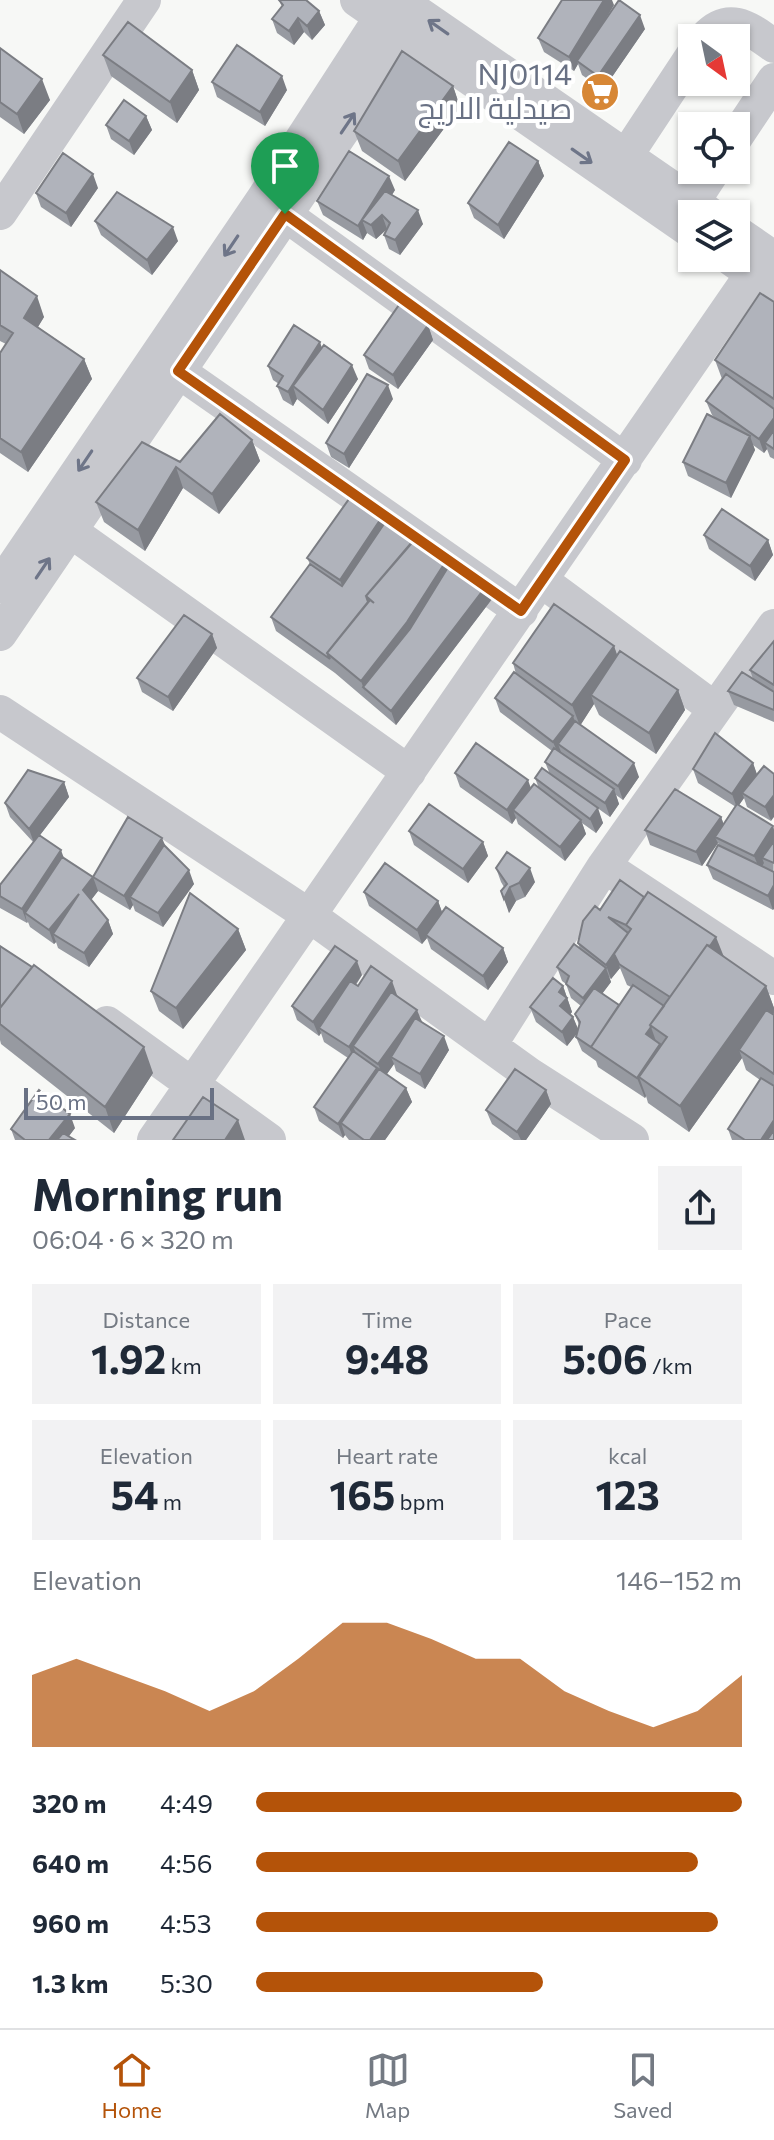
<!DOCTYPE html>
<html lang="en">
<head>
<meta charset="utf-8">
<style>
	body { margin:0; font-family:Commissioner,Cairo,sans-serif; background:#f2f2f3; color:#1f2937; height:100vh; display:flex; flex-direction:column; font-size:30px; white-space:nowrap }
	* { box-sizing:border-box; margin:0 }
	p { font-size:26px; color:#747a83 }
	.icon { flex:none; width:44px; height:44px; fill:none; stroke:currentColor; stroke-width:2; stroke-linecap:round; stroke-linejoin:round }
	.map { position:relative; height:1140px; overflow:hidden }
	.side { display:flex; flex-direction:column; background:#fff; flex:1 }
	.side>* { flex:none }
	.needle { width:52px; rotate:147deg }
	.tools { position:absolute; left:678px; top:24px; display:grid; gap:16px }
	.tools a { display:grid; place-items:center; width:72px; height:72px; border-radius:0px; background:#fff; box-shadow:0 2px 6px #0004; font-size:40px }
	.scale { position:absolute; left:24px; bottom:20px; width:190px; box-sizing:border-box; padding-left:8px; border:4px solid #697184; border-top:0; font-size:22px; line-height:28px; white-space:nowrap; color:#697184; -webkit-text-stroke:6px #fff; paint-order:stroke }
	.pin { position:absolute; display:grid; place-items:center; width:68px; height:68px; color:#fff; margin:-82px -34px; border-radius:50% 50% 50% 0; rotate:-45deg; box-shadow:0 0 8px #0007 }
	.pin .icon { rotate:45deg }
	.round { display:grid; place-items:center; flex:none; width:84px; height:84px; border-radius:0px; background:#f2f2f3 }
	.overview { display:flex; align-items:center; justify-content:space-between; height:136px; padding:0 32px }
	h1 { font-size:44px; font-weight:700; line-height:60px }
	.metrics { display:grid; grid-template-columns:repeat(3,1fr); gap:12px; height:136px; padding:8px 32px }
	.metrics div { display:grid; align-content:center; border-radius:0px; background:#f2f2f3; text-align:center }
	.metrics b { font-size:40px; font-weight:700 }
	.metrics small { font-size:22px; font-weight:400 }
	.metrics p { font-size:22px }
	.chart { height:224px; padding:16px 32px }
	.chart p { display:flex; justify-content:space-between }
	.chart svg { width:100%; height:144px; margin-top:8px; fill:#b45309; opacity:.7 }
	ul { padding:0 32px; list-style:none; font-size:26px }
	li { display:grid; grid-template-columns:128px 96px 1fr; align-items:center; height:60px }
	li i { height:20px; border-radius:10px; background:#b45309 }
	.tab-bar { display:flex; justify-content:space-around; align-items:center; height:112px; border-top:2px solid #e0e1e3; background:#fff; font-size:22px; color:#747a83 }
	.tab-bar a { display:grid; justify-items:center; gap:4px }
	.tab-bar .active { color:#b45309 }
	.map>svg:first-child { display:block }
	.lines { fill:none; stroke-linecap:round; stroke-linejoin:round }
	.minor { stroke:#c7c8cd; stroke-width:34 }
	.wall { fill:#979aa1; fill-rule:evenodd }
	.shaded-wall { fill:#7b7d83 }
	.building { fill:#b0b3bb; stroke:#7b7d83; stroke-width:2 }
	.oneway { stroke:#6e7588 }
	.route-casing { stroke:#fff; stroke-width:16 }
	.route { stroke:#b45309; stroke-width:10 }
	.labels { text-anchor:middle; stroke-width:8; stroke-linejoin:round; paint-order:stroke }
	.poi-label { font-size:30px; fill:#697184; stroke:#fff; text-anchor:end }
</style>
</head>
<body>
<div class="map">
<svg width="774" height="1140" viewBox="0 0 774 1140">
	<rect width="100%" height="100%" fill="#f7f8f6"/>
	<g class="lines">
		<path class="minor" d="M357,0L692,232
			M399,0L710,214
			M705,38C730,11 750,29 774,46
			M736,137L774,80
			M626,156L692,56
			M693,202L714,170
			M269,203L625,460
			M0,213L144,0
			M736,232L774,258
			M730,258L774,289
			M178,371L521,611
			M69,530L409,772
			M542,581L715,709
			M0,586L263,199L381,17
			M0,634L408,35
			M0,712L310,916L529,1074L632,1140
			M604,866L774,978
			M107,1023L269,1140
			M490,1045L604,866L774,626
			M154,1140L752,274"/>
	</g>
	<path class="wall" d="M279,0L319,11L325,25L312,40L304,32L294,45L277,33L272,19L282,7Z
		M614,5L605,20L645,29L603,90L582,75L578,64L574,71L544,52L538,38Z
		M0,48L50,100L24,134L0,117Z
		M103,55L192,70L199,90L177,123L111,76Z
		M212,82L287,90L265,126L217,97Z
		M453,86L460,107L405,181L362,151L354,131Z
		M146,116L152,130L134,155L111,139L106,125Z
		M538,161L544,176L504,239L474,218L468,203Z
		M98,188L71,227L41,207L36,193Z
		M395,190L392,195L423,224L400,255L389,249L384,235L387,229L376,239L367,233L363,240L323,215L317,201Z
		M95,221L178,241L152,275L101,235Z
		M0,270L44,317L38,327L84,359L92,379L28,472L0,453V353L6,344L0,341Z
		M774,302V459L770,457L767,449L764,453L753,445L755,450L731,498L688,476L683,462L719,421L712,415L706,401L722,379L715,360Z
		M428,325L433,340L398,389L369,369L364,355Z
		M322,348L358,379L328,424L297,399L293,406L283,400L277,386L279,384L273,380L268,366Z
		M393,399L349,468L331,457L326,443Z
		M252,440L260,461L219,514L183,488L145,551L104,522L96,502L180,462Z
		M386,521L450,564L487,585L492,599L396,725L335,673L276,631L271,617L310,564L307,558Z
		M704,535L768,540L773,555L755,581L709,549Z
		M212,634L217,648L173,711L142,692L137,678Z
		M774,641V722L734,705L728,691L753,679L750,670Z
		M614,646L617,656L678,690L685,710L656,754L599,715L594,704L580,725L639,777L623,800L616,795L619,804L610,817L596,807L603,823L596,833L582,823L586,834L565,861L518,824L516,818L512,824L460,787L455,773L531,788L538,786L535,778L549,772L545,762L552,751L500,712L495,698L516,674L513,663Z
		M753,763L771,821L747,807L744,798L739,805L773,826L774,830L773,910L713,879L707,865L719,845L718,843L702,866L650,845L645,830L721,817L724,825L736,807L698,783L693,769Z
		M64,782L69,797L40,835L64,858L93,877L165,847L194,884L163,927L135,911L133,905L130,910L98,891L91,900L108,920L113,934L89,967L58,948L56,942L54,944L30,927L28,922L27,923L0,908V885L33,842L10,817L5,803Z
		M409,831L483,842L488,856L468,883L414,845Z
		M496,868L535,882L525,897L516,901L509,913L504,887L501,882Z
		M364,892L438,901L442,912L503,948L508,962L488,990L431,949L427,938L422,944L369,906Z
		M600,910L723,956L766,986L774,1008V1140H732L728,1129L760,1080L746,1070L742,1058L689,1132L648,1103L646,1096L645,1098L598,1067L596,1061L582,1051L576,1037L578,1032L567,1046L536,1022L530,1007L563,986L572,1012L570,1014L573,1017L578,1030L579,1025L575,1014L581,1006L571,998L566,984L562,981L557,967L580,949L578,943ZM620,968L627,985L631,987L619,1005L602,994L611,982L609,977L611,979Z
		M238,929L246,950L183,1029L159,1011L151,991Z
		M0,946L153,1073L114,1133L1,1044L0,1040Z
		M362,975L356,985L397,995L449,1050L425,1089L396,1071L394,1064L387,1074L406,1088L412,1102L385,1140H349L345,1135L343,1138L319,1121L314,1107L348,1058L324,1042L321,1033L319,1036L297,1020L292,1006Z
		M546,1090L551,1104L526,1140H514L492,1124L486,1110Z
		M75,1128L69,1136L75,1140H15L11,1129Z"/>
	<path class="shaded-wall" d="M604,0H612L614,5L579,62L577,61L578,64L574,71L569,57Z
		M319,11L325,25L312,40L307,26Z
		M640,15L645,29L603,90L598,76Z
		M298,18L304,32L294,45L289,31Z
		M192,70L199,90L177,123L170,102Z
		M282,76L287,90L265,126L260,112Z
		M42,79L50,100L24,134L17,114Z
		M453,86L460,107L405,181L398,161Z
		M146,116L152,130L134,155L129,141Z
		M538,161L544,176L504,239L498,225Z
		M93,174L98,188L71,227L66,213Z
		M389,176L395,190L374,222L382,215L387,229L376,239L371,225L362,220L367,233L363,240L358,226Z
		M418,210L423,224L400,255L395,240Z
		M173,227L178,241L152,275L147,260Z
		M37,296L44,317L31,338L24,318Z
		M428,325L433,340L398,389L393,375Z
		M320,342L325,357L293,386L297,399L293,406L288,392Z
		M84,359L92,379L28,472L21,452Z
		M352,365L358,379L328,424L323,410Z
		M388,385L393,399L349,468L344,454Z
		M774,418V439L765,443L767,449L764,453L759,439Z
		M750,436L755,450L731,498L726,483Z
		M252,440L260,461L219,514L212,494Z
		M176,467L183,488L145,551L138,530Z
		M384,514L392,535L347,600L340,580Z
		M768,540L773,555L755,581L750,566Z
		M448,558L455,578L363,687L368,701L361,681Z
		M487,585L492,599L396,725L391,711Z
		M212,634L217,648L173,711L168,697Z
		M614,646L621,666L591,695L594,704L580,726L572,705Z
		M678,690L685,710L656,754L649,733Z
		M573,716L578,730L558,744L561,752L559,756L553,742Z
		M634,763L639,777L623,800L618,786Z
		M753,763L758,777L742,793L744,798L737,808L732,794Z
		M528,780L533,794L513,810L516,818L512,824L507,810Z
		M64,782L69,797L34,843L29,829Z
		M614,789L619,804L610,817L605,803Z
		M774,795V817L771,821L765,807Z
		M598,808L603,823L596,833L590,819Z
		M721,817L726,831L715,837L718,843L702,866L696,852Z
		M581,820L586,834L565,861L560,847Z
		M773,826L774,830V846L762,858L764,863L760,870L754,856Z
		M162,838L168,852L130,897L133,905L130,910L124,896Z
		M483,842L488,856L468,883L463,869Z
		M61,850L66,864L25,913L27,923L22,909Z
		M530,868L535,882L525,897L519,883Z
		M189,870L194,884L163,927L158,913Z
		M93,877L98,891L88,904L83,890Z
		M774,885V909L773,910L768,896Z
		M510,887L516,901L509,913L504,899Z
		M79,894L53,934L56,942L54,944L49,930Z
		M438,901L443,915L426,935L427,938L422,944L417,930Z
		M108,920L113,934L89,967L84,953Z
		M238,929L246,950L183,1029L176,1008Z
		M716,937L724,957L674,1000Z
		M503,948L508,962L488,990L483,976Z
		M615,954L620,968L611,979L606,965Z
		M357,961L362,975L323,1030L319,1028L321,1033L319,1036L313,1022Z
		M606,968L611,982L588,1012L583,998Z
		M392,981L397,995L360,1051L353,1046L357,1056L354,1061L349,1047Z
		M563,986L572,1012L565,1021L560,1006L559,992Z
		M766,986L774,1008V1013L745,1054L739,1050L742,1058L689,1132L680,1106Z
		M417,1010L423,1024L391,1057L394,1064L384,1078L378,1064Z
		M573,1017L579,1031L567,1046L562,1032Z
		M651,1027L658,1047L646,1034Z
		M444,1036L449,1050L425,1089L420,1074Z
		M660,1044L668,1064L639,1077L646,1096L645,1098L637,1078Z
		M144,1047L153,1073L114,1133L105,1107Z
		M377,1068L382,1083L341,1123L345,1135L343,1138L338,1124Z
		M406,1088L412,1102L385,1140H370Z
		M546,1090L551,1104L526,1140H521L517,1132Z
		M70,1114L75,1128L66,1140H49Z
		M238,1120L245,1140H225Z
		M774,1120V1140H761Z"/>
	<path class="building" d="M279,0H306L319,11L307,26L298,18L289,31L272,19L283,5Z
		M562,0H604L569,57L538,38Z
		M619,0L640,15L598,76L577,61Z
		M128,22L192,70L170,102L103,55Z
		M237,45L282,76L260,112L212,82Z
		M0,48L42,79L17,114L0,102Z
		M402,51L453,86L398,161L354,131Z
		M124,100L146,116L129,141L106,125Z
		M509,142L538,161L498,225L468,203Z
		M349,151L389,176L358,226L317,201Z
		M63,153L93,174L66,213L36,193Z
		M385,191L418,210L395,240L384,235L390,223L382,215L371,225L362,220Z
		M117,192L173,227L147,260L95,221Z
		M0,270L37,296L24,318L84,359L21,452L0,438V353L13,333L0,325Z
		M760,293L774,302V399L715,360Z
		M399,305L428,325L393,375L364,355Z
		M294,325L320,342L288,392L277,386L283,376L268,366Z
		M324,345L352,365L323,410L293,386Z
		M367,374L388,385L344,454L326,443Z
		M726,374L774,409V418L759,439L706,401Z
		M220,414L252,440L212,494L176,467L138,530L96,502L142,442L180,462Z
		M707,414L750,436L726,483L683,462Z
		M774,430V449L765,443Z
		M354,492L384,514L340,580L307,558Z
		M722,509L768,540L750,566L704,535Z
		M386,521L417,537L366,596L368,602L327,653L330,659L271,617L310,564L342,586Z
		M417,536L448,558L407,622L361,681L327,653L370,600L374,603L366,596Z
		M450,564L487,585L391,711L363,687L410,629Z
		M554,604L614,646L572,705L513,663Z
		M184,615L212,634L168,697L137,678Z
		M774,641V685L750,670Z
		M620,651L678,690L649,733L591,695Z
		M514,672L573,716L553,742L495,698Z
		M742,672L774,692V710L728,691Z
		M575,721L634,763L618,786L558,744Z
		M715,733L753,763L732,794L693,769Z
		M476,743L528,780L507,810L455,773Z
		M554,748L614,789L605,803L545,762Z
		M764,766L774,774V795L765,807L742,793Z
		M542,768L598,808L590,819L535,778Z
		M28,770L64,782L29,829L5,803Z
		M534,784L581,820L560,847L513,810Z
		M675,789L721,817L696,852L645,830Z
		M429,804L483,842L463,869L409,831Z
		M737,804L773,826L754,856L715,837Z
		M128,817L162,838L124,896L93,877L83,890L108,920L84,953L53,934L79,894L49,930L25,913L62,857L93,877Z
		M39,835L61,850L22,909L0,896V885Z
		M774,841V863L762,858Z
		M164,845L189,870L158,913L130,897Z
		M718,845L774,872V885L768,896L707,865Z
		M507,852L530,868L519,883L510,887L504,899L501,891L507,884L496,868Z
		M385,863L438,901L417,930L364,892Z
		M620,880L644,897L626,925L608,917L628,933L606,965L578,943L583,921L595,906L600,910Z
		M648,892L716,937L710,946L707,945L670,997L619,964L614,954L631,929L626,925Z
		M190,893L238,929L176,1008L151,991Z
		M446,907L503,948L483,976L426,935Z
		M574,944L606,968L583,998L566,984L569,976L557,967Z
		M707,945L766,986L680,1106L639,1077L667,1037L650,1025Z
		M0,946L32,967L0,1008Z
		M335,946L357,961L313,1022L292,1006Z
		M34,965L144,1047L105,1107L0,1024V1008Z
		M371,966L392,981L349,1047L319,1028L350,981L358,986Z
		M553,978L563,986L559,992L567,998L560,1006L573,1017L562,1032L530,1007Z
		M633,985L664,1006L650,1025L651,1027L646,1034L660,1044L637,1078L591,1047Z
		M594,988L619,1005L591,1047L576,1037L580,1022L575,1014Z
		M391,992L417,1010L378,1064L353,1046Z
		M766,1010L774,1015V1074L739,1050Z
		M415,1018L444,1036L420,1074L391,1057Z
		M353,1051L377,1068L338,1124L314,1107Z
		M379,1069L406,1088L370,1140H364L341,1123Z
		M515,1069L546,1090L517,1132L486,1110Z
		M761,1078L774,1086V1120L761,1140H745L728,1129Z
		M39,1090L70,1114L49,1140H25L11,1129Z
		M203,1097L238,1120L225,1140H173Z
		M774,1130V1140H767Z
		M63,1133L75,1140H57Z"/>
	<defs><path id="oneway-shaft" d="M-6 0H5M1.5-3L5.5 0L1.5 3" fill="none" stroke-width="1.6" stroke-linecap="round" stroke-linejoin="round" transform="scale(2)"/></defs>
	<g class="oneway">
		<use href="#oneway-shaft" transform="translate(438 27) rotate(-145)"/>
		<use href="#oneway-shaft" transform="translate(348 123) rotate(-56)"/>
		<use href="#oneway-shaft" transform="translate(582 156) rotate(35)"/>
		<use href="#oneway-shaft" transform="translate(231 246) rotate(124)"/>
		<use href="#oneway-shaft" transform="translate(85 461) rotate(124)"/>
		<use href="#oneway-shaft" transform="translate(43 568) rotate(-56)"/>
	</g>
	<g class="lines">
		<g class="route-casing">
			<path id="route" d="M285,214L625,460L521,611L178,371Z"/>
		</g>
		<use href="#route" class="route"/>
	</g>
	<defs>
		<g id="supermarket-disc" transform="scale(2)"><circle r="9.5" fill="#d78736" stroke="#fff"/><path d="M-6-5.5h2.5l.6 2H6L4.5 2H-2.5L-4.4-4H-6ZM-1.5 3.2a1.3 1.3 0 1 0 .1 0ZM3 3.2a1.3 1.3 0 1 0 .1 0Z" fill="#fff"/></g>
	</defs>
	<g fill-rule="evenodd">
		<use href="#supermarket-disc" x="600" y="92"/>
	</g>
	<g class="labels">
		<g class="poi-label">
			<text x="572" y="85">NJ0114<tspan x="572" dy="34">صيدلية الاريج</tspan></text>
		</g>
	</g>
</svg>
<div class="tools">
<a><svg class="needle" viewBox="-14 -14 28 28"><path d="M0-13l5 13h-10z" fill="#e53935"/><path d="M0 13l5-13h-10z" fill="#747a83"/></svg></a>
<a><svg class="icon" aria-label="locate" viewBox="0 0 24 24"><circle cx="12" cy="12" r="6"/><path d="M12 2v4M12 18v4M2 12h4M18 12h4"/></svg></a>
<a><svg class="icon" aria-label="layers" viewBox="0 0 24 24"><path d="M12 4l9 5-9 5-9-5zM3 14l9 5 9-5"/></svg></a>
</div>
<div class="scale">50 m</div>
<div class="pin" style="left:285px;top:214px;background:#1e9e55"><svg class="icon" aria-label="arrive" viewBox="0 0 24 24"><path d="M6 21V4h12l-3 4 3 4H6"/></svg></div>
</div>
<section class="side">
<div class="overview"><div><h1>Morning run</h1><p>06:04 · 6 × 320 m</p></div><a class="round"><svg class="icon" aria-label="share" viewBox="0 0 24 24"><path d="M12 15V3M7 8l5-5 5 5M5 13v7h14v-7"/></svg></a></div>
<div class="metrics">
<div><p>Distance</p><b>1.92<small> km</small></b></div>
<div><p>Time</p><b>9:48</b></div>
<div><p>Pace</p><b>5:06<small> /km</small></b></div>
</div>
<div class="metrics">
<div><p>Elevation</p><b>54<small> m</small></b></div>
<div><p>Heart rate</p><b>165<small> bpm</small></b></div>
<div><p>kcal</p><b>123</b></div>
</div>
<div class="chart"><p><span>Elevation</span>146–152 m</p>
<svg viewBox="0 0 160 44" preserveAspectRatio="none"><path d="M0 44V22L10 17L20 22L30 27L40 33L50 27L60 17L70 6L80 6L90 11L100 17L110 17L120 27L130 33L140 38L150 33L160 22V44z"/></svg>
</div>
<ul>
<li><b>320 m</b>4:49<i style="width:100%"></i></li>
<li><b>640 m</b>4:56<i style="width:91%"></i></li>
<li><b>960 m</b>4:53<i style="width:95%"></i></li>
<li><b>1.3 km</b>5:30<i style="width:59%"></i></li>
</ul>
</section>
<nav class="tab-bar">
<a class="active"><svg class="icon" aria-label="home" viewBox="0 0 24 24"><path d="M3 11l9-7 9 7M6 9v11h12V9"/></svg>Home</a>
<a><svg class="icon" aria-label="map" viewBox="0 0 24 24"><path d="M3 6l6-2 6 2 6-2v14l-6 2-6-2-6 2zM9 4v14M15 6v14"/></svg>Map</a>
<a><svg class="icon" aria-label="saved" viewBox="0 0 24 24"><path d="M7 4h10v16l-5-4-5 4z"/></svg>Saved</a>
</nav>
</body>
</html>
